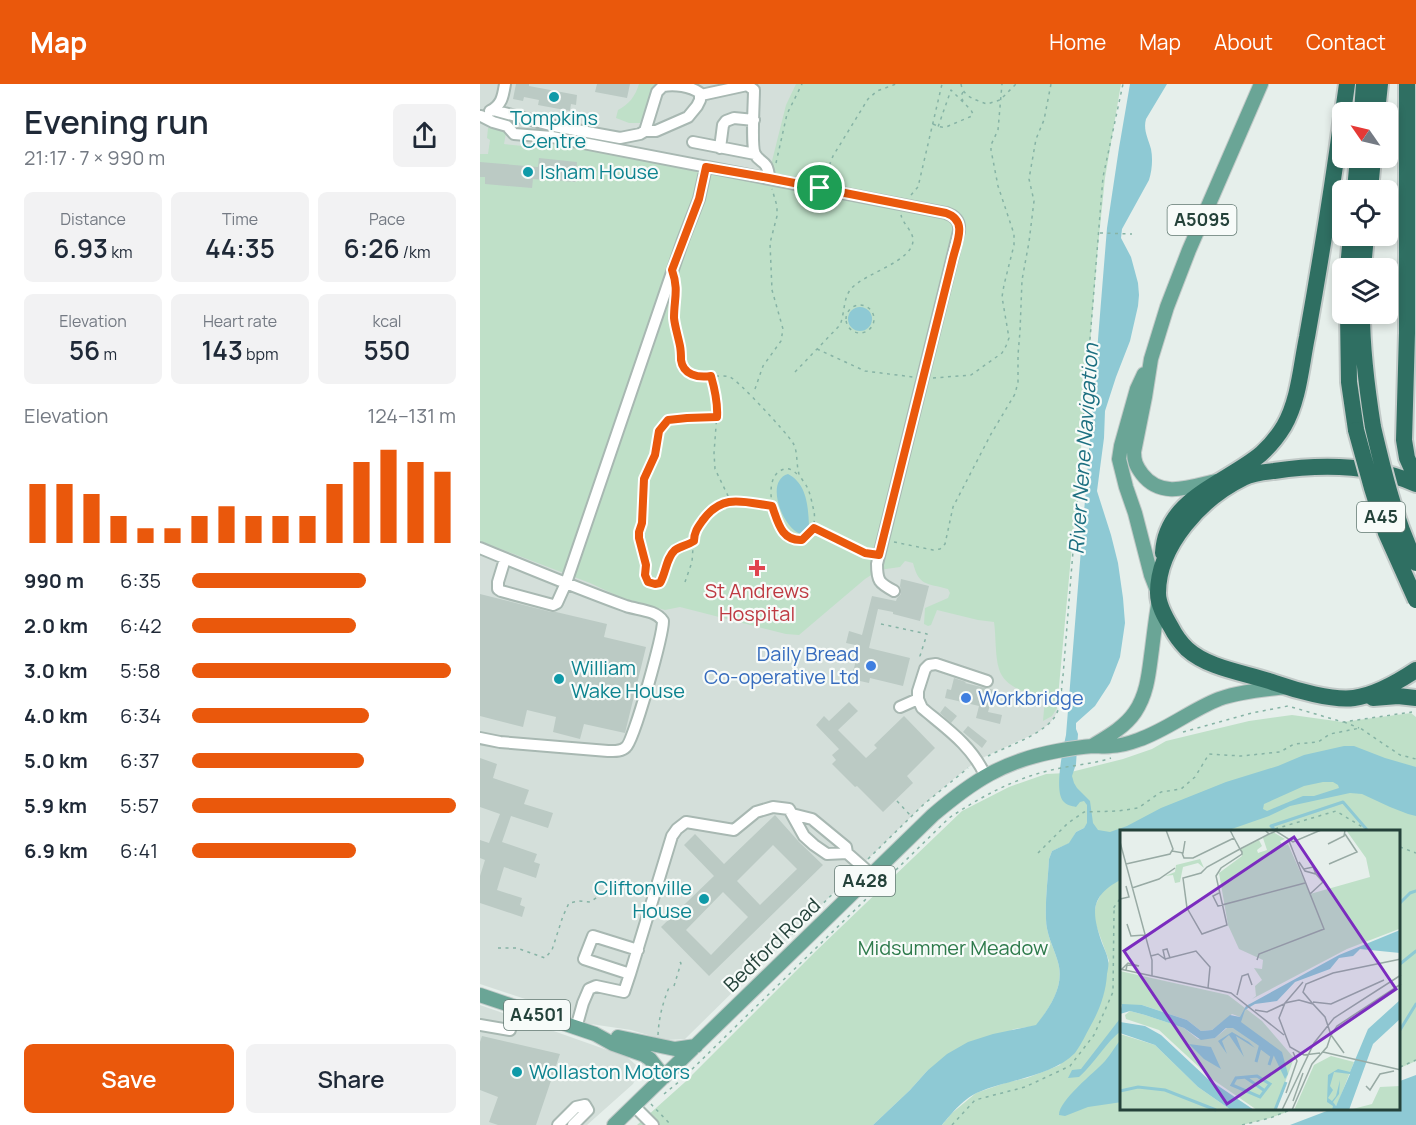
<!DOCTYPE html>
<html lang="en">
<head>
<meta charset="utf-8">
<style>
	body { margin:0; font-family:Manrope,sans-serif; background:#f2f2f3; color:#1f2937; height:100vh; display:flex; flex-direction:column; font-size:22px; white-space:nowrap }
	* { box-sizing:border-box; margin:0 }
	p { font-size:20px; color:#747a83 }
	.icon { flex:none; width:33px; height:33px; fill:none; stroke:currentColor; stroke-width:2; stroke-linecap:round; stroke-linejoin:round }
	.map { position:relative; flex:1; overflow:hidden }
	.panel { display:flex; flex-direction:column; background:#fff; width:480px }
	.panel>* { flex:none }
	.needle { width:39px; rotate:304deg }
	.controls { position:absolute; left:852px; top:18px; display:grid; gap:12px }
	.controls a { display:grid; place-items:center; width:66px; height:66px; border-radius:9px; background:#fff; box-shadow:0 3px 9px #0003; font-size:30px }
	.pin { position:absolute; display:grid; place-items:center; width:51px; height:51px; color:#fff; margin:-26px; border:3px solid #fff; border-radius:50%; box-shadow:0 2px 6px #0007 }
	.round { display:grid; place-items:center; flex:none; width:63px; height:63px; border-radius:9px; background:#f2f2f3 }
	.summary { display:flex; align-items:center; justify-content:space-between; height:102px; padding:0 24px }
	h1 { font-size:33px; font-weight:600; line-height:45px }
	.metrics { display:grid; grid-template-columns:repeat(3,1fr); gap:9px; height:102px; padding:6px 24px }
	.metrics div { display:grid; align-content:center; border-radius:9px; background:#f2f2f3; text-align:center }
	.metrics b { font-size:26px; font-weight:600 }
	.metrics small { font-size:16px; font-weight:400 }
	.metrics p { font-size:16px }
	.chart { height:168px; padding:12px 24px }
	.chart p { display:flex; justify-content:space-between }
	.chart svg { width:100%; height:108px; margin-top:6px; stroke:#ea580c; stroke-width:6 }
	.button { display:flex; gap:12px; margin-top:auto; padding:12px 24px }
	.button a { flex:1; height:69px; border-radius:9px; background:#ea580c; color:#fff; font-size:24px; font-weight:600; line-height:69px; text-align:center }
	.button a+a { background:#f2f2f3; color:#1f2937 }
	ul { padding:0 24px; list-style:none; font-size:20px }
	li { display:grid; grid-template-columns:96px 72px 1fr; align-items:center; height:45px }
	li i { height:15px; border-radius:8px; background:#ea580c }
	header { display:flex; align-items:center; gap:36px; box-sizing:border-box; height:84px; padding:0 30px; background:#ea580c; color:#fff }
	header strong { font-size:28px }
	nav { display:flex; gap:33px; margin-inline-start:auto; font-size:21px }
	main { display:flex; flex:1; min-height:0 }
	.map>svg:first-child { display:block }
	.built { fill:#d4dfda }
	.green { fill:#bfe0c8 }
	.water { fill:#8ec9d4; fill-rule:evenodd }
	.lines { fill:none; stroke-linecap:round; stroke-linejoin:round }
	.stream { stroke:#8ec9d4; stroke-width:3 }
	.building { fill:#bbcac4; fill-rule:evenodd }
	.minor-casing { stroke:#a8b8b2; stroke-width:14 }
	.major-casing { stroke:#c2cac8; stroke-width:16 }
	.highway-casing { stroke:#c2cac8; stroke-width:20 }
	.path { stroke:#86b3a5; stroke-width:1.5; stroke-dasharray:3 4.5; stroke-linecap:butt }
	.minor { stroke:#fff; stroke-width:10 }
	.major { stroke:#6aa596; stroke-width:14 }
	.highway { stroke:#2f6f62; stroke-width:16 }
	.highway-bridge-casing { stroke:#c2cac8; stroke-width:20; stroke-linecap:butt }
	.highway-bridge { stroke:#2f6f62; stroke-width:16 }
	.route-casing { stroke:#fff; stroke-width:12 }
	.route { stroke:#ea580c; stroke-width:8 }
	.culture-dot { fill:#0f9aa8; stroke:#f7fbf9; stroke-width:2 }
	.health-dot { fill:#e0444e; stroke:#f7fbf9; stroke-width:2 }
	.shop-dot { fill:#3f7fe0; stroke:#f7fbf9; stroke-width:2 }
	.labels { text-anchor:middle; stroke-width:4.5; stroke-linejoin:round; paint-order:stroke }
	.shield { fill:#f7fbf9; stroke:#637a73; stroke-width:1.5 }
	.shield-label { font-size:18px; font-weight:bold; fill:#24423a }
	.culture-label { font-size:20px; fill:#0d838f; stroke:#f7fbf9; text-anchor:start }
	.health-label { font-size:20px; fill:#be3a42; stroke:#f7fbf9 }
	.shop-label { font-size:20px; fill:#366cbe; stroke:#f7fbf9; text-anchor:end }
	.street-label { font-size:20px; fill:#24423a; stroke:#f7fbf9 }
	.park-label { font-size:20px; fill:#2d7a4b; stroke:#f7fbf9 }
	.water-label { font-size:21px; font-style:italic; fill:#1c6f80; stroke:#f7fbf9 }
	.inset-river { fill:none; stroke:#8ec9d4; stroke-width:3 }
	.inset-road { fill:none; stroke:#98aaa4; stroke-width:1.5 }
	.view { fill:#7b2cbf; fill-opacity:0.15; stroke:#7b2cbf; stroke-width:3 }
	.inset-edge { fill:none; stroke:#24423a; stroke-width:3 }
</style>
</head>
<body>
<header>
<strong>Map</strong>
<nav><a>Home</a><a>Map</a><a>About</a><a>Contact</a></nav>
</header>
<main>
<section class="panel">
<div class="summary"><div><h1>Evening run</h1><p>21:17 · 7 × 990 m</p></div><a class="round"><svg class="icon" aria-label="share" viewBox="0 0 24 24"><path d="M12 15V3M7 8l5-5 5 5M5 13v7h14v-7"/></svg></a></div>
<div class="metrics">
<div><p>Distance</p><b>6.93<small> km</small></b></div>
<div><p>Time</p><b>44:35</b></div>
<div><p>Pace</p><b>6:26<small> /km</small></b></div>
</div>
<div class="metrics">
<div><p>Elevation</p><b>56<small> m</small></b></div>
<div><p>Heart rate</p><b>143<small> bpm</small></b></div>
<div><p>kcal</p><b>550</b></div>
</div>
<div class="chart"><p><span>Elevation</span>124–131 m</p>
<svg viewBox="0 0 160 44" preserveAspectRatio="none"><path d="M5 44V20M15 44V20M25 44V24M35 44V33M45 44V38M55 44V38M65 44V33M75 44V29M85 44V33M95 44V33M105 44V33M115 44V20M125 44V11M135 44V6M145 44V11M155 44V15"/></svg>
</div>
<ul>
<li><b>990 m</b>6:35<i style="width:66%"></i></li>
<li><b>2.0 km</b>6:42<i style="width:62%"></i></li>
<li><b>3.0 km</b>5:58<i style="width:98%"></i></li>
<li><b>4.0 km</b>6:34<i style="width:67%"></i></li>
<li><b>5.0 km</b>6:37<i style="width:65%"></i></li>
<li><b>5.9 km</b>5:57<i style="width:100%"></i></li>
<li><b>6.9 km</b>6:41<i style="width:62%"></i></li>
</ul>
<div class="button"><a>Save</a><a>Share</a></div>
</section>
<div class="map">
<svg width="936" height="1041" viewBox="0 0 936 1041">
	<rect width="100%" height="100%" fill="#e6efeb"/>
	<path class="built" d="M0,0H604L554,529L578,627L570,639L558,648L498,676L476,693L444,720L205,955L185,956L151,946L97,938L84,928L0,900Z
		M0,921L147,973L156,981L157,992L153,1000L107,1041H0Z"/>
	<path class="green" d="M159,0H176L160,39H149L136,34L138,26C149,20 155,13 159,0Z
		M316,0H641L625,94L618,162L606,310L577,624L572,632L563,637L565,614C549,611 524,603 519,585C515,574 516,551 514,538L498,536L457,526L451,541L448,542L444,540L445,524L468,514L470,509L468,505C446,499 439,502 433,479L425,477L420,483L399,486L385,495L319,551L306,550L200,523L185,526L142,514L110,499L0,457V70H8L10,56L7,54L8,44H13L26,49L24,60L72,65L75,57L147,70L221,87L287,97L306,21Z
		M931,629L936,633V977L920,984V747H642V1024L815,1025L790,1034L762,1041H462L472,1029L496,1009L528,998L547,994L580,981L629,877L616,841L614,831L616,820L622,808L610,736L604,744L596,748L590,759L572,767L569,775C568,795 565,815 566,835C566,849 573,862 577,875C586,900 571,922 556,942L534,945L447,987L430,1006L393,1041H157L204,999L336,867L482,727L529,703L566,690L587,689L643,675L672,665L686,657L769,637L812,631L863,638Z"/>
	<path class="water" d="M650,0H687L666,35C663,46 668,54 671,65C673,75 672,86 669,96L642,145L641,154L651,173L658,199L659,211L658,222L650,257L636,293L625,327L624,354L617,407L631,451L638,479L643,514L645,539L640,573L630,599L615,622L596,639V645L598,650L596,680L592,692L594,699L597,704L610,717L613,739L618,746L630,748L647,742L681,724L746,698L798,682L824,671L864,662H874L905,674L936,683V732L928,730L910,723L882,710L870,709L810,722L789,732L746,747H642V795C610,812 611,827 622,859C624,864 627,870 628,876C629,880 628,885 627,890C626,908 620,925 611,941C606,950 601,961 595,969C573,992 527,996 499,1008C485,1013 471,1030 462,1041H393L430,1006L447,987L467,970L488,958L513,950L556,941C571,922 586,900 577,875C573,862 566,849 566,835C565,815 568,795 569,775L572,767L589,759L596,748L604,744L607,739V721L604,717L600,718L596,723C592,722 586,721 583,717C574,706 583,665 586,651L627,144L639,64ZM843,698H853L858,701L859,704L834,712H823L787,727L783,725L784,720L824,702Z
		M368 235a12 12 0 1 1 24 0a12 12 0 1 1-24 0Z
		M308,390C327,400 328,422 329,441L325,447L321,450C303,445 284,397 308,390Z
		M642,932V946C625,959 615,979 599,993L588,994L592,986L601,985Z
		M642,954V1018L608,1023L585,1032L579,1031C579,1016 614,989 625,977C631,970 636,961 642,954Z
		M936,991V1041H810L852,1025L920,1024V997Z"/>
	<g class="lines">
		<path class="stream" d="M796,747L791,742L863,718L888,747
			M920,819L930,809L936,807
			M920,880L936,867
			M920,946L936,920"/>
	</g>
	<path class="building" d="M36,0H49V2L97,11L96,21L91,20L90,27L58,21L59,16L44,13L43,17L33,15Z
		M117,0H150L147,14L115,8Z
		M59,74L97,78L96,98L53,95L52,104L5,100V93H0V78L58,83Z
		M421,495L449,502L440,537L413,530V528L398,525L389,564L430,574L423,602L390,594L389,599L371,595L380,562L366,559L369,547L382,551L392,512L416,517L417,514L421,510V506L420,502Z
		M0,510L71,528H76L127,540L124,553L166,563L145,649L104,640L100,655L73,648L76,633L47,626L43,643L0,632Z
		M474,594L486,598L485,599L514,606L508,628L522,631L520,640L496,634L499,622L465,614L467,605L471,606Z
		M369,618L378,627L358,646L386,674L397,664L394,661L424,632L455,664L427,692L433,699L403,728L377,702L375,703L352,680L356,676L352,671L359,665L336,641L344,632L349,637Z
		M465,622L477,632L471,639L460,629Z
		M488,642L507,657L502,664L483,648Z
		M0,674L17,680L13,694L49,706L44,720L73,729L68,744L31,732L22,758L57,770L54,778L60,780L56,794L24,783L17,806L42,814L40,821L45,823L42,833L0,819V792L5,776L0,774V756L9,759L20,730L0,723Z
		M295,731L319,758L343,781L229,892L181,843L234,792L204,761L215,750L244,780ZM293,761L317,785L280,821L257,797ZM243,808L268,833L231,871L206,846Z
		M2,952L80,970L56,1041H18L9,1038L18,1013L0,1006V958Z"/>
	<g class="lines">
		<g class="minor-casing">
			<path id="minor" d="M221,11L267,1L274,6C274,17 271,63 275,70C280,80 288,75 289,94
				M13,26L74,42L140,54L160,50L165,47H176L208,33L217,22L220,16V9C210,2 195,0 183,2L177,8L165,47
				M10,27C22,21 23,12 25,0
				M1,32L13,38L27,42L34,50L72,53L466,129C475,132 480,137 479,147L397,480C397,497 399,499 414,507
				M213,58L275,70
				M240,64L243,41L246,37L254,34L274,36
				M0,464C48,484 97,504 146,522C158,526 176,526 183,537C183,551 154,657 146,663C141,668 134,667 128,667L20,658L0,654
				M25,475L18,498V505L21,507L73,521L77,519L86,499L203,156L219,115L226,83
				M420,623L438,615
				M505,691C491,661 467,645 442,624L438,615V607L445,585L449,581L456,580L507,597
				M312,730L332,735L366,763L367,769
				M150,890L192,752L197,745L206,738L254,746L276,728L293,723L309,725L324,752L334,761L347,770L367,769L392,791
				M0,941L30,946
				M96,944L103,919L109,905L116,902L144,908L150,890L104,875L113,852L158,866
				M154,1022L173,1041
				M78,1041L96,1023L105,1021L108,1026L93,1041"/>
		</g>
		<g class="major-casing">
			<path id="major" d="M664,290L657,305L641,362L639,375L646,403L655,429L671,491L678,509
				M736,397C710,403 681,415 662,390C656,382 654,377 654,368L665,313L671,275L687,223L709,166L781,0
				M612,662C627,653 645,643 655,628C668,609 669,586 672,565C674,549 676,532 679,515
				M0,911L115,950L133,960L164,971L170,975L184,993
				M138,953L195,965L216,962
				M134,1041L453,731C493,697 523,677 577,667C588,665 601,663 613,662C619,662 625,663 631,662C639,662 650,659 658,656C687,646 711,626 739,615C761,607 784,606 806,603"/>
		</g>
		<g class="highway-casing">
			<path id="highway" d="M927,0V249L924,356L927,374L936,394
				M863,28L867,0
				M882,28L884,0
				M897,28L900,0
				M875,106L878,74
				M890,106L893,74
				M868,184L871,152
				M883,184L886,152
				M868,230L869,298L876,346
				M882,230C882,268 887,305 893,343
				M936,400C892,380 841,380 794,387C784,388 772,389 763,394C722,414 678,461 678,509C678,521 685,533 691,543C695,551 700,558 707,565C729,585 767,589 795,599C815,606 853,617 874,614C896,611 918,598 936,586
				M683,469C686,414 745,400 781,370C790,362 798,352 804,342C819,316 821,282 827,253C840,180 852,106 862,33
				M893,614L918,612L936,614"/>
		</g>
		<path class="path" d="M481,0C483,13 496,16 507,20L520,16L536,0
			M483,8L481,12L483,17
			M453,40C458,42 461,44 466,43L492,32L493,30L491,26L471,6L458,43
			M296,79L307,30L322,0
			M344,95L353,72L388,15L397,7L416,0
			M431,111L438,103L462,0
			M620,149L652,150
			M196,208C197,217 194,226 194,235C195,246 200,256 201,266C202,272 200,279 204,284C214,300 234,289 250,293C258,296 307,349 313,359C318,367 316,380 319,390C321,395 326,400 328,405C331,412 332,420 334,427C336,439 332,459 315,456C295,452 281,397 300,387C308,382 313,386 319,392
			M366 235a14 14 0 1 1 28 0a14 14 0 1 1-28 0Z
			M337,265L385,287L433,293
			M315,288L360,241C365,229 363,214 371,205C384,189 433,178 433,156C433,147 423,140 421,131
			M231,293L237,318V329L234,369L235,385L250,416
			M453,294L491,291L522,269L526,262L529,254L522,213L524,201L534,161V150L518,102L511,66V61L518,46L522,0
			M275,305L283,282L301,257L303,245L292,206L290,159L297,132V122L292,105
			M335,445L385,469L390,470
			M214,457C208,461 201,462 195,466C186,474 186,489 180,499L175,500L168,498L165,491L166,481L159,454V448L162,439L164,395L175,371L179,347L188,336L207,334L237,333
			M414,458L453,466L460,465L465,460L473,423L511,350L535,310L538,298V271L540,247L542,196L549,158L554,117L549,95L556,55L564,36L571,0
			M205,498L212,478L214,449L229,429L239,421L248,417L291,422
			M401,540L447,550L440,572L442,574
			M864,638L879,644
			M703,648L772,629L808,622L863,638L932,628
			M508,672C527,662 572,648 578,626C582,615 581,603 583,592L623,93L643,0
			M417,717L431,732
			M788,747L856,727L889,747
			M920,763L936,769
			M558,769L588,739L604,728L638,727L658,724L681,708L701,705L715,693L729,670L761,672L800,668L814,660L838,658L850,650L880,644L920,671L936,675
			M388,775L444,720L488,684
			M18,864H37L65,874L72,866L83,832L89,819L99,817L110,818L122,810
			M194,902L201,879L198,877
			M253,908L374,789
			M178,951C179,932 183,918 190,901
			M920,983L936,976
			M184,1010L201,996L469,734C502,712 537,693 576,685C594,681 613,680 631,674
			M171,1020L191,1041
			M472,1041L495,1016L545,1003L590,982L614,951L633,908L634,827L632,826L642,812
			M762,1041L790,1034L815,1024"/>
		<use href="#minor" class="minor"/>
		<use href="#major" class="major"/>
		<use href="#highway" class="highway"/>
		<g class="highway-bridge-casing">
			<path id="highway-bridge" d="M893,343C904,390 915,436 936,479
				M876,346L892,404L906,449L936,516"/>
		</g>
		<use href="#highway-bridge" class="highway-bridge"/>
	</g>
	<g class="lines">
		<g class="route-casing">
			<path id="route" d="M226,83L289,94L466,129C489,137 476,159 472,178L399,471L385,469L334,444L322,456C301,457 298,438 292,422C263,418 243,409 223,436C218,443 214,448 214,457C208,461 201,462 195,466C186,474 186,489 180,499L175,500L168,498L165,491L166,481L159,454V448L162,439L164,395L175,371L179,347L188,336L207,334L237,333C238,319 235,306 231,292C218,294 203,291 201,276C201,271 201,267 200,262C198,252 195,243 194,234C194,215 199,206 192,186L219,115Z"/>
		</g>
		<use href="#route" class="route"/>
	</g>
	<g class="culture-dot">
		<circle cx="74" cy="13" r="6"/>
		<circle cx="48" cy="88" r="6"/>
		<circle cx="79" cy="595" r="6"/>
		<circle cx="224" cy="815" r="6"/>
		<circle cx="37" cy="988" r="6"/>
	</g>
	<path class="health-dot" d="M274 475h6v6h6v6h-6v6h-6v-6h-6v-6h6z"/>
	<g class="shop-dot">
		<circle cx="391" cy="582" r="6"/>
		<circle cx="486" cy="614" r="6"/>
	</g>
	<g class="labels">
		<g class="shield">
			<rect x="687.5" y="121" width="69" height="30" rx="4.5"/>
			<rect x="877" y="418" width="48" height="30" rx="4.5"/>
			<rect x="355" y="782" width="60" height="30" rx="4.5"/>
			<rect x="24" y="916" width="66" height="30" rx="4.5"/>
		</g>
		<g class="shield-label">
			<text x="722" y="142">A5095</text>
			<text x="901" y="439">A45</text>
			<text x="385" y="803">A428</text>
			<text x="57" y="937">A4501</text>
		</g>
		<g class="culture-label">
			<text x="74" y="41" text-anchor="middle">Tompkins<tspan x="74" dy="23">Centre</tspan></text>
			<text x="60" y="95">Isham House</text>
			<text x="91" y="591">William<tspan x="91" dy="23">Wake House</tspan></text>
			<text x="212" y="811" text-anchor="end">Cliftonville<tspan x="212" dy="23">House</tspan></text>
			<text x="49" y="995">Wollaston Motors</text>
		</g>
		<g class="health-label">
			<text x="277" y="514">St Andrews<tspan x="277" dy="23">Hospital</tspan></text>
		</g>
		<g class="shop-label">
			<text x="379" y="577">Daily Bread<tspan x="379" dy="23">Co-operative Ltd</tspan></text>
			<text x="498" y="621" text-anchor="start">Workbridge</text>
		</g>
		<g class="street-label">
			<text transform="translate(292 861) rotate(-44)" y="7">Bedford Road</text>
		</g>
		<g class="park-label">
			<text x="473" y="871">Midsummer Meadow</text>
		</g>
		<g class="water-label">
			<text transform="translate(604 365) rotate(-86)" y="7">River Nene Navigation</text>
		</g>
	</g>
	<g transform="translate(640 746)">
		<rect width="280" height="280" fill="#e6efeb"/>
		<path d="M226,0H280L279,99L227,119L132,169L136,166L135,156L142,150L134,138L142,139L143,130L119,119L108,95L99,43L122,26L121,19L139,10L142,16L137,20L138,23L147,20L143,8L153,2L165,9L160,11L163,16L168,14L190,64L250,47L246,28ZM80,29L84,38L78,33L63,37L60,52L55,53L53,45L45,46L55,42L56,35ZM0,141L108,165L142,191L174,228L155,280H137L92,249L39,200L6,189L5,185L10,181L25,185L64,198L78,209L95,208L120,187L112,184L92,200L81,201L67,190L22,175H0ZM0,204L35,215L78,257L111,280H0ZM211,226L234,232L218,273L212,280H174L194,235ZM280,256V280H229L252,274L260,257Z" fill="#bfe0c8"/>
		<path d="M280,100V123L240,119L233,126L219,128L210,139L175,152L157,171L135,174L125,180L121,192L162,222L168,244L165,249L154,226L113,198H106L95,208L81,210L64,198L25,185L10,181L0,184L2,174L22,175L67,190L81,201L92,200L110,185L120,187L126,176L219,125ZM280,170V189L253,214L229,280H212L213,276L207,272L208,245L218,239L230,242L248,199ZM214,242L230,244L216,276L213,272L219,264L220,250L216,266L212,271L208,268L213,260L210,256ZM0,192L25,196L41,205L88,249L134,280H111L78,257L35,215L0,203ZM112,202L129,212L135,218L116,206L124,227L109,205L102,211L107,224L98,211ZM69,214L91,217L101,239L84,229Z" fill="#8ec9d4" fill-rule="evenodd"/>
		<path class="inset-river" d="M136,232L140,217L152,226L149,235M137,246L150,254L140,267L112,255L116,248ZM125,247L145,261M0,261L18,257L45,260L96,280M155,280L166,252"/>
		<path class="inset-road" d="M110,0L113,6L120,19L122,22V24L101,38L96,46L107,95L82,104L67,78L63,48L81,43L87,37L120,19L149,4M145,0L149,4L156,1L173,12L201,0M0,12L32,130V146M208,14L224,6L225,0M52,21L63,23L65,11M62,23L64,28H73L114,8M179,32L185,41L196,44L193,37L184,39M6,34L50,24L53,19L46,0M209,34L237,22L225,4M12,58L39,49L55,38M99,63L93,66L98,76L185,53M190,64L203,52L196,44M0,69L9,67L6,56M7,94L11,106L25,105M31,126L38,124L45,129L43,120L47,119L50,128M45,129L76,121L90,137L88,158M137,130L139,124L204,99L169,11M0,139L111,163L164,205M2,139L8,133L19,136L7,135L6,140M117,165L122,146L128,144L132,155M193,172L211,174L264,150M165,173L183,152M193,174L183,162L186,154L213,143L281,129M135,180L147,182L164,174M211,205L217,196L281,154M211,205L224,223M203,222L281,240M246,256L250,260L260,244L274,241M166,263L177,231L173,222M173,271L183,243M162,280L194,213L214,188L281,145M172,280L192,234L207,217L211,205L205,187L193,174L179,170L165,173L159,188L170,217L184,225L200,223"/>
		<path class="view" d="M174,7L276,159L107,274L4,121Z"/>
		<rect width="280" height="280" class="inset-edge"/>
	</g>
</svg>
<div class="controls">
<a><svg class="needle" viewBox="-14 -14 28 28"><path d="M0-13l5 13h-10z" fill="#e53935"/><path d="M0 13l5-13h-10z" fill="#747a83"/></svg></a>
<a><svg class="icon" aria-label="locate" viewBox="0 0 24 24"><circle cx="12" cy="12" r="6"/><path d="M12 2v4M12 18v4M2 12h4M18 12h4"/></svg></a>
<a><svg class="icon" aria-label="layers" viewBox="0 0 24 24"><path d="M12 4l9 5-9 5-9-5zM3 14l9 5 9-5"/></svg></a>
</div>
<div class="pin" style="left:340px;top:104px;background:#1e9e55"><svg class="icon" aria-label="arrive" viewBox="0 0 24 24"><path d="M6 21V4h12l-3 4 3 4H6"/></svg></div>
</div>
</main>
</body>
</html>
